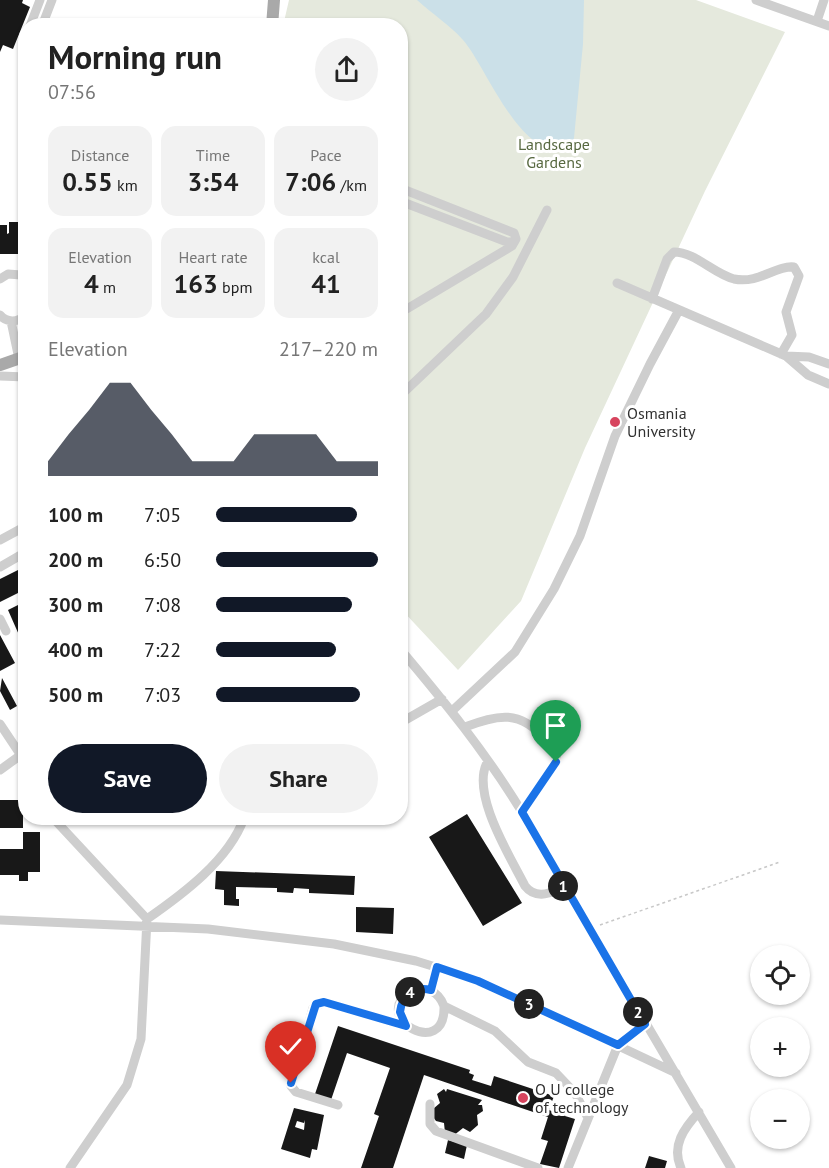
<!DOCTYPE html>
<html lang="en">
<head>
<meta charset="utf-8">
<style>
	body { margin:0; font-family:"PT Sans",sans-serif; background:#f2f2f2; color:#222; height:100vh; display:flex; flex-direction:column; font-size:22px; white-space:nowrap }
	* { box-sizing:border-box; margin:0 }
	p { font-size:20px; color:#767676 }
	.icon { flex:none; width:33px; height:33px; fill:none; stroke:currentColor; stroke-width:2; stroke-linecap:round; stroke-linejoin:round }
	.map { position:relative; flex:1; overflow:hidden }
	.details { position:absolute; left:18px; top:18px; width:390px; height:807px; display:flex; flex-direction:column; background:#fff; border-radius:24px; box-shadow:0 2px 4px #0004 }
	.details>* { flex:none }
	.fabs { position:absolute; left:750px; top:945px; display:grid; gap:12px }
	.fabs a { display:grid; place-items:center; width:60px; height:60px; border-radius:50%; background:#fff; box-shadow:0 2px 4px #0004; font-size:30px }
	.pin { position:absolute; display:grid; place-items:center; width:51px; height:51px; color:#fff; margin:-62px -26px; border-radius:50% 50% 50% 0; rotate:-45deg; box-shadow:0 0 6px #0007 }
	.pin .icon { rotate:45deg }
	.km { position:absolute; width:30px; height:30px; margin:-15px; border-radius:50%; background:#222; color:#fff; font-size:16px; line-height:30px; text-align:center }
	.round { display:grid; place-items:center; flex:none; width:63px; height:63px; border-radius:32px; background:#f2f2f2 }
	.summary { display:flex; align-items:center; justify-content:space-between; height:102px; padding:0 30px }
	h1 { font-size:33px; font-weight:800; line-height:45px }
	.stats { display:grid; grid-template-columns:repeat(3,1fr); gap:9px; height:102px; padding:6px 30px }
	.stats div { display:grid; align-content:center; border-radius:15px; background:#f2f2f2; text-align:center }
	.stats b { font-size:26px; font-weight:800 }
	.stats small { font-size:16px; font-weight:400 }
	.stats p { font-size:16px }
	.chart { height:168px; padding:12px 30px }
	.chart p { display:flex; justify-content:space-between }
	.chart svg { width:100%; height:108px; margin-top:6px; fill:#111827; opacity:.7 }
	.cta { display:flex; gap:12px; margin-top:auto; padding:12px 30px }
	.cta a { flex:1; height:69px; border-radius:36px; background:#111827; color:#fff; font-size:24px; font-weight:800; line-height:69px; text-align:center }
	.cta a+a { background:#f2f2f2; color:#222 }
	ul { padding:0 30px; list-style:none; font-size:20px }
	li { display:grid; grid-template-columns:96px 72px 1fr; align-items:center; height:45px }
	li i { height:15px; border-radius:8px; background:#111827 }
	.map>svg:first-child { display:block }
	.green { fill:#e5e9dd }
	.water { fill:#cbe0e8 }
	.building { fill:#181818; fill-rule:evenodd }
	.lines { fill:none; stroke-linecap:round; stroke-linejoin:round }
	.path { stroke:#c8c8c8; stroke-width:1.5; stroke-dasharray:3 3; stroke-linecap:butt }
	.minor { stroke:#cecece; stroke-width:9 }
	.major { stroke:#a9a9a9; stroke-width:12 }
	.route-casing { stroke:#fff; stroke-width:12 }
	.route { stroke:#1a73e8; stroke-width:8 }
	.poi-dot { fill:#d7445e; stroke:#fff; stroke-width:2 }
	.labels { text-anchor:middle; stroke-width:6; stroke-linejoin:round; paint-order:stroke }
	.park-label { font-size:16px; fill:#586941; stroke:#fff }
	.poi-label { font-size:16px; fill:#313131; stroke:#fff; text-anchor:start }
</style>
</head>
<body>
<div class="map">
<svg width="829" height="1168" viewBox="0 0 829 1168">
	<rect width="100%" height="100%" fill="#fff"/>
	<path class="green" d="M289,0H696L785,32L705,191L585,448L521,601L458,670L401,609L400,26H283Z"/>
	<path class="water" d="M417,0H584L583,44L574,138L571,149C522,166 487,67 463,40C450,25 432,14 417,0Z"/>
	<path class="building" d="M0,0H23L22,3L30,7L13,49L3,45L0,52Z
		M9,222H18V228H26V254H0V225H7V234L9,233Z
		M26,566V589L0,602V579Z
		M26,601V643L23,644L8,610Z
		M0,635L15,663L0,671Z
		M2,678L17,706L10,710L0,691Z
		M0,800H23V828H0Z
		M467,814L522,903L483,926L429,837Z
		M23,832H40V872H28V881H19V875H0V849H23Z
		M216,871L355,876L354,895L309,893V889L294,888L293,893L277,892V888L236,887V899H239V906L224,905V890L215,889Z
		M356,907L394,908L393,934L356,932Z
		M338,1026L470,1070L469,1073L474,1075L472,1080L491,1086L494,1076L554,1096L549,1110L557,1113L559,1106L567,1109L565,1116L575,1119L559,1168L540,1164L548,1141L541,1139L548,1117L424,1075L393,1168H361L379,1116L374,1114L390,1068L347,1053L331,1100L315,1094Z
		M444,1089L446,1092L447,1089L482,1100L478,1105H482L483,1111L477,1115L478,1125L470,1132L463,1128L453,1136L445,1133L444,1123L436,1121L433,1117V1109L440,1103L437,1094Z
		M294,1108L324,1115L317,1150L312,1149L310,1158L281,1149ZM305,1120L304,1130L295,1127L297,1121L304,1123Z
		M448,1140L467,1145L464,1159L445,1153Z
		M649,1156L667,1161L665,1168H645Z"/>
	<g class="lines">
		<path class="path" d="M600,925L780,862"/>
		<path class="minor" d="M756,0L829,26
			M817,21L824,0
			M30,26L40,0
			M42,26L52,0
			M26,36V42
			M400,188L514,233L516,239L512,246L400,313
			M400,201L507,242H513
			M0,279L8,274L21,275L26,282
			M617,283L786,356L808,375L829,384
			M652,299L667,259L674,252C695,252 714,274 734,279C759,284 776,265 794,267L799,276L786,312L792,335L781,354
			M0,315C7,323 17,322 26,316
			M11,321L19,359
			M786,356L809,357L829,364
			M0,376L26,377
			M400,396L486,314L513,277L547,210
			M0,540L26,526
			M0,567L26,552
			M0,619L6,631
			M400,649C444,701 486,753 522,812C544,848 562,888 587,923L731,1168
			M452,711L515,652L554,589L580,536L615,436L650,364L679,310
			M400,723L442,699
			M0,724L26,763
			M465,727C498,714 520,710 545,739
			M488,761C469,792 511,858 525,886C536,900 550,893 564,888
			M0,770L25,752
			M522,812L556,762V753L551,745
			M53,818L147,919
			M0,920L208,929L334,944L416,961L478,980L676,1073
			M431,990L437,967
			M444,1006C446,1061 370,1017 410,992C424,983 439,992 444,1006L495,1031L528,1062L556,1073L575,1093L588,1118
			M430,1104V1124L436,1131L538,1168
			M338,1105L296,1092L291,1086L313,1008L324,1002L406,1026
			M70,1168L127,1085L141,1039L147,919C183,894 229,860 244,818
			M568,1168L618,1045L645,1024
			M681,1168C671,1146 684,1128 699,1112"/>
		<path class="major" d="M272,26L274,0
			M0,365L26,356"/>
	</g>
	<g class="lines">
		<g class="route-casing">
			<path id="route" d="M291,1083L316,1004L324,1002L406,1026L400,1012C402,995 414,986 431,990L437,967L478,981L618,1045L645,1024L522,812L556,762"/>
		</g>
		<use href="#route" class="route"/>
	</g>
	<g class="poi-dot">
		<circle cx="615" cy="422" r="6"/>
		<circle cx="523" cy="1098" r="6"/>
	</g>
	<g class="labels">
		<g class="park-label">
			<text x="554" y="150">Landscape<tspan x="554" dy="18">Gardens</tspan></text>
		</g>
		<g class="poi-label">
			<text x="627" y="419">Osmania<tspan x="627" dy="18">University</tspan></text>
			<text x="535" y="1095">O U college<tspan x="535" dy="18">of technology</tspan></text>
		</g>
	</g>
</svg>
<div class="fabs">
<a><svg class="icon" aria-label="locate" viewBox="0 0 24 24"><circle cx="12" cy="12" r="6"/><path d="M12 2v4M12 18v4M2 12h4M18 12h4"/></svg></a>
<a>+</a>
<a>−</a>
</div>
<div class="pin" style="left:556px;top:762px;background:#1e9e55"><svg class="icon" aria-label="arrive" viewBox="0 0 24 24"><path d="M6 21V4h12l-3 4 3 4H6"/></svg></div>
<div class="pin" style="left:291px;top:1083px;background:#d93025"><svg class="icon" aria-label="check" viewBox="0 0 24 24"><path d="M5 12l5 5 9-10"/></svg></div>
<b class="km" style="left:563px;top:886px">1</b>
<b class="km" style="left:638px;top:1012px">2</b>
<b class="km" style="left:529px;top:1004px">3</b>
<b class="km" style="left:410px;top:992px">4</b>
<section class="details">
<div class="summary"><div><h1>Morning run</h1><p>07:56</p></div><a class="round"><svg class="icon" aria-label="share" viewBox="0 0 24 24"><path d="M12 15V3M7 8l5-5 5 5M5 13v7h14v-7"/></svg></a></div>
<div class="stats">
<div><p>Distance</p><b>0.55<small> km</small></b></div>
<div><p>Time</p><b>3:54</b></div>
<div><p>Pace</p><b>7:06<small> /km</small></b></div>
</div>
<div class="stats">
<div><p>Elevation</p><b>4<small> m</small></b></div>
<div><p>Heart rate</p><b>163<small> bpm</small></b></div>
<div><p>kcal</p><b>41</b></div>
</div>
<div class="chart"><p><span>Elevation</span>217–220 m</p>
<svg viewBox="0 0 160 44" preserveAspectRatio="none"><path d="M0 44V38L10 27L20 17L30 6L40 6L50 17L60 27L70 38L80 38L90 38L100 27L110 27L120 27L130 27L140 38L150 38L160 38V44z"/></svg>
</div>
<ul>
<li><b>100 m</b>7:05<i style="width:87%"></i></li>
<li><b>200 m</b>6:50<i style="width:100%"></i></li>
<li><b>300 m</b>7:08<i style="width:84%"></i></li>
<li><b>400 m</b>7:22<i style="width:74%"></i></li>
<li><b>500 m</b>7:03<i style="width:89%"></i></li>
</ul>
<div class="cta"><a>Save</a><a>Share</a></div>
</section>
</div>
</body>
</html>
